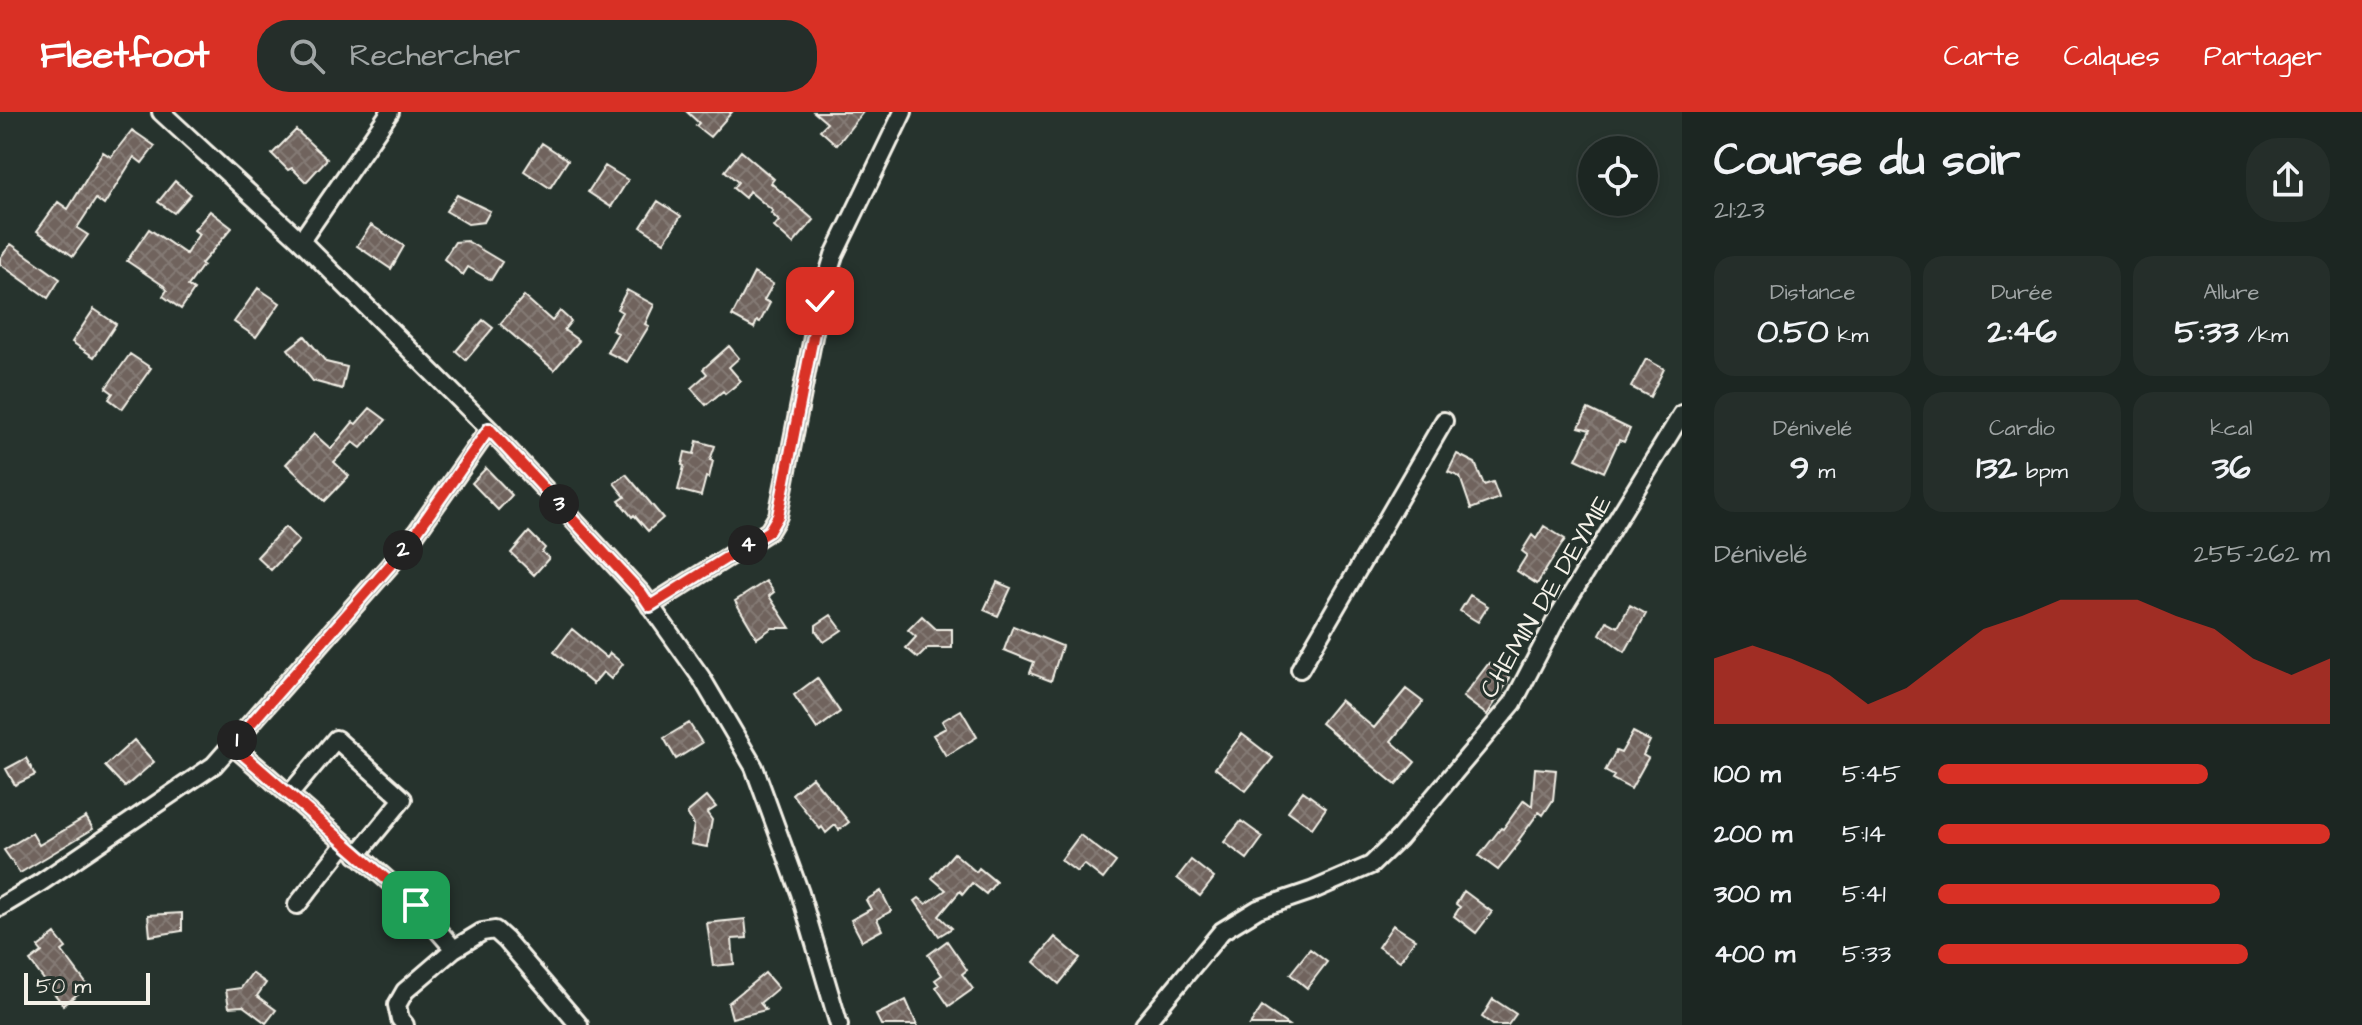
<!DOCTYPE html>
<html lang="fr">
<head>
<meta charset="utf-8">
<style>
	body { margin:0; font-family:"Architects Daughter",sans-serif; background:#252e2a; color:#f1f3f6; height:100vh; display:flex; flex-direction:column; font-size:30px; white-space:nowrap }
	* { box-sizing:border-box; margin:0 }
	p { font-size:26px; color:#a0a5a5 }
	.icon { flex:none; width:44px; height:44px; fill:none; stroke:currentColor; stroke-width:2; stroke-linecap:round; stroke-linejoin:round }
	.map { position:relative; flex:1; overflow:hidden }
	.sheet { display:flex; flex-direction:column; background:#1c2622; width:680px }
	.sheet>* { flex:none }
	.fabs { position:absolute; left:1578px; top:24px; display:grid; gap:16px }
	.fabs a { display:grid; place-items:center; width:80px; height:80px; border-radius:50%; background:#1c2622; box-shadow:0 4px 12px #0003,0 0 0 2px #3a4340; font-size:40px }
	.scale { position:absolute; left:24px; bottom:20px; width:126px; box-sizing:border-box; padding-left:8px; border:4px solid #f4f1e8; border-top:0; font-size:22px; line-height:28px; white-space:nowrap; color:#f4f1e8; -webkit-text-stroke:6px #26332d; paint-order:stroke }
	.pin { position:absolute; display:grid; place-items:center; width:68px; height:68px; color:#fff; margin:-34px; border-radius:16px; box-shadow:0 4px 12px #0006 }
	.km { position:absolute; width:40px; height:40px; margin:-20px; border-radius:50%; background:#222; color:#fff; font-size:22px; line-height:40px; text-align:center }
	.round { display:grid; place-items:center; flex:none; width:84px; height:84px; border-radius:32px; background:#252e2a }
	.overview { display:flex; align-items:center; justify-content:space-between; height:136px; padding:0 32px }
	h1 { font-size:44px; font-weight:700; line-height:60px }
	.metrics { display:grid; grid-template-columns:repeat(3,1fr); gap:12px; height:136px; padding:8px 32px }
	.metrics div { display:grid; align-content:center; border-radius:20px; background:#252e2a; text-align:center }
	.metrics b { font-size:34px; font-weight:700 }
	.metrics small { font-size:22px; font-weight:400 }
	.metrics p { font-size:22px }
	.chart { height:224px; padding:16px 32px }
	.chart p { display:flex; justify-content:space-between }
	.chart svg { width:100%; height:144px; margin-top:8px; fill:#d93025; opacity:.7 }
	ul { padding:0 32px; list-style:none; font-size:26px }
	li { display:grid; grid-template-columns:128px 96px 1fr; align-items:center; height:60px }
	li i { height:20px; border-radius:10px; background:#d93025 }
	header { display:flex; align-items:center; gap:48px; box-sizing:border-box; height:112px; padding:0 40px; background:#d93025; color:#fff }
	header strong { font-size:38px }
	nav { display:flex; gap:44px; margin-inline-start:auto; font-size:28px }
	.search { width:560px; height:72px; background:#252e2a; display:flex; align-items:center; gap:20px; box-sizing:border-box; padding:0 28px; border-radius:32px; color:#a0a5a5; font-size:30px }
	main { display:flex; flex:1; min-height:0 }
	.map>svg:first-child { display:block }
	.building { fill:url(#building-cross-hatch); stroke:#f4f1e8; stroke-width:2 }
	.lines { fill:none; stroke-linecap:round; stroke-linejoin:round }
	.street-casing { stroke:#f4f1e8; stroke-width:22 }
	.street { stroke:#26332d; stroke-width:16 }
	.route-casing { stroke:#fff; stroke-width:16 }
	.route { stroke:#d93025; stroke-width:10 }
	.labels { text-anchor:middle; stroke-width:6; stroke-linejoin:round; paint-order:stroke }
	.street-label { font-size:26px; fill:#f4f1e8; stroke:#26332d }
</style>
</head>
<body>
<header>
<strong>Fleetfoot</strong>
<div class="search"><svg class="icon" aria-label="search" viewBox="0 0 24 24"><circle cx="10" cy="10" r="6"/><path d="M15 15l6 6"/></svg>Rechercher</div>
<nav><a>Carte</a><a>Calques</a><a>Partager</a></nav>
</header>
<main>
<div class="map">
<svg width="1682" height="913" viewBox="0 0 1682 913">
	<defs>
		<pattern id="building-cross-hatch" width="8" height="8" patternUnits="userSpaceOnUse" patternTransform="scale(2)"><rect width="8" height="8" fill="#6f635d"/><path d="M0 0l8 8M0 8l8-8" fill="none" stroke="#847a74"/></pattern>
	</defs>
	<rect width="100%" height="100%" fill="#26332d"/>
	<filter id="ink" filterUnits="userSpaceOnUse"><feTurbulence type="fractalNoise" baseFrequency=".0125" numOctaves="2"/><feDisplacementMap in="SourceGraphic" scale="16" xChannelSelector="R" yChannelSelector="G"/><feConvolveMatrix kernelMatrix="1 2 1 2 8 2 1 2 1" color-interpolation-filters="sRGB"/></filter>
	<g filter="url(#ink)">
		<path class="building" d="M687,0H732L710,25L696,14L699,11Z
			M814,0H863L837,33L820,18L827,11Z
			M132,18L155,34L142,51L134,45L104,93L96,87L77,116L88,123L73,144L37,119L58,90L68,97L103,40L111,45Z
			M296,18L327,47L306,70L292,56L288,58L272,42Z
			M542,31L568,48L550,76L524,59Z
			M741,39L774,67L771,71L814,108L793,132L774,115L779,109L771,101L773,99L749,79L745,86L733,76L738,70L725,59Z
			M605,54L628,68L611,95L588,80Z
			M175,69L191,82L174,101L158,90Z
			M457,83L490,99L484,110L468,112L446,99Z
			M658,89L681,104L664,130L641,115Z
			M210,99L232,116L201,152L203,153L188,174L194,178L181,197L163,184L167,178L164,174L127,149L149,117L186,142L199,122L194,118Z
			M371,113L404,134L391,157L357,134Z
			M467,129L502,150L491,168L468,155L463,163L444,147L455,130Z
			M11,132L60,167L48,186L0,152V146Z
			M754,161L773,172L764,188L770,191L760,210L757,209L754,216L732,204Z
			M258,176L280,191L256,225L234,210Z
			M627,178L654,193L645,212L649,214L627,250L607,240L618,221L612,218L622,200L617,197Z
			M524,184L552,209L560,199L571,209L564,218L579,229L554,258L500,212Z
			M94,197L116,212L94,245L72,230Z
			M483,208L493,216L466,248L456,239Z
			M305,224L326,250L347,255L342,277L313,269L288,237Z
			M729,234L739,246L729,255L741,269L725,282L723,279L706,293L691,276L707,262L703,257Z
			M130,242L151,256L122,297L109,287L113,281L106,276Z
			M1646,247L1664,257L1650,285L1631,275Z
			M370,296L386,308L361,336L353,330L334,350L349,364L325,389L286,352L314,322L331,337L353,310L356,312Z
			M1588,297L1630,317L1624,330L1619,328L1604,360L1576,347L1590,318L1579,315Z
			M697,329L715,334L710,348L713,349L709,366L706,365L701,384L678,378L684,354L682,353L685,340L694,342Z
			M1457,342L1475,351L1484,373L1493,370L1499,386L1471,397L1460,365L1448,360Z
			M486,356L512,383L498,398L472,371Z
			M626,362L663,406L648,419L634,403L632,405L619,389L625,385L614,371Z
			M1544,414L1565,427L1537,472L1517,459L1527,443L1522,439L1532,423L1536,427Z
			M285,415L299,429L271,458L257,445Z
			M529,420L545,436L542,440L549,446L534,463L511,441Z
			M766,469L774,480L769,484L790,516H772L757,526L735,489Z
			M997,470L1011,476L998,504L984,498Z
			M1470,483L1488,494L1478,510L1460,499Z
			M1630,493L1646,502L1625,540L1600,522L1607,509L1618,515Z
			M831,503L842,518L824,530L816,519V513Z
			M922,504L936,517H952V536H928L918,546L906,536L916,525L908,518Z
			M1013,514L1062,534L1051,569L1030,561L1034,550L1004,538Z
			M572,517L607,546L610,541L623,552L611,567L603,560L593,572L554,540Z
			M1489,551L1510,566L1487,603L1463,585Z
			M817,566L840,600L817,617L794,583Z
			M1406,577L1423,590L1391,629L1415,650L1396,673L1321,611L1340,588L1374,616Z
			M961,598L977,625L946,644L933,623L946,616L942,609Z
			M689,611L702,631L676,647L664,626Z
			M1633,620L1650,629L1643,643L1648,646L1631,677L1612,667L1614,664L1605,659L1616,639L1621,641Z
			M1242,622L1273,646L1246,679L1215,656Z
			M134,628L154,650L125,675L105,654Z
			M26,646L35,663L15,673L6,657Z
			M1535,656L1556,658L1553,688L1543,703L1539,700L1518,729L1520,730L1498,758L1479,744L1501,716L1503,717L1524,688L1532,694Z
			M812,665L849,710L839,718L835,713L826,721L822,715L820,717L792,682Z
			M1303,679L1326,696L1312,716L1288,699Z
			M707,684L716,695L707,701L712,708L707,735L691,732L694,713L687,701Z
			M86,705L93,717L20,761L4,738L32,721L39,733Z
			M1241,709L1263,725L1247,747L1224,730Z
			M1080,723L1116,750L1103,767L1084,752L1077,760L1061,748Z
			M954,741L976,760L979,756L996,770L986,782L972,771L963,782L960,779L939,804L952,816L939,824L915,789L919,786L926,792L946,778L932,766Z
			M1191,748L1214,766L1200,784L1177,766Z
			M881,779L891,799L877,807L882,818L862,829L851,808L871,797L866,788Z
			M1464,779L1492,800L1476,821L1454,804L1460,795L1456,792Z
			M182,801V819L150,824L148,803Z
			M745,807L747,826L732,827L734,852L713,854L707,811Z
			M1393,813L1415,827L1400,849L1378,835Z
			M55,822L66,836L62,839L88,874L63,893L30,849L42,840L38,835Z
			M1055,825L1080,846L1059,872L1034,850Z
			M947,829L967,858L962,862L973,877L949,894L936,875L939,873L935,868L942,863L928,843Z
			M1310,837L1327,850L1307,876L1290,862Z
			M252,861L266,871L257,884L276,898L266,911L243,894L229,895L226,878L241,876Z
			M765,861L778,876L760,891L766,898L732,906L728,891Z
			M1493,887L1516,902L1508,913H1493L1482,905Z
			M906,888L917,913H881L876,903Z
			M1262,895L1288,913H1250Z"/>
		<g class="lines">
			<g class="street-casing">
				<path id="street" d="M161,0L301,129L489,317L642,482L701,565L754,655L800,781L839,913
					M301,129L390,0
					M650,494L769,419L778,404L820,189L834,143L903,0
					M1300,557L1444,309
					M232,633L416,793L454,837
					M289,683L336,627L403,687L357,743
					M297,793L345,732
					M0,795L40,771L214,653L407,434L489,317
					M405,913L400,907L397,893L405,879L454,837L482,820L495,818L506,828L579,913
					M1144,913L1222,819L1258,797L1311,779L1371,753L1399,726L1513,591L1557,506L1682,302"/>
			</g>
			<use href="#street" class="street"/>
		</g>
	</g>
	<g class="lines" filter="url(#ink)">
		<g class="route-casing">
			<path id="route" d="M416,793L232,633L407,434L489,317L642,482L650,494L769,419L778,404L820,189"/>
		</g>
		<use href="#route" class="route"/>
	</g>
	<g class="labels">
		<g class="street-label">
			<text transform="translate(1545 484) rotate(-59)" y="9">CHEMIN DE DEYMIE</text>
		</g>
	</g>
</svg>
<div class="fabs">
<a><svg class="icon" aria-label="locate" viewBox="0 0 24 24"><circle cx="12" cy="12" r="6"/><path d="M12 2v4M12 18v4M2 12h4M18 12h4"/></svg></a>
</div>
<div class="scale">50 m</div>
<div class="pin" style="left:416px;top:793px;background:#1e9e55"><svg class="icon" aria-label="arrive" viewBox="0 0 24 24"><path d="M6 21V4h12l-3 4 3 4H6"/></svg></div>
<div class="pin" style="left:820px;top:189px;background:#d93025"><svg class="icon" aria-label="check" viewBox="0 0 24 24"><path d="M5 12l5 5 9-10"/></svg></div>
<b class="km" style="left:237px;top:628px">1</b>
<b class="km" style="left:403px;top:438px">2</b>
<b class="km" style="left:559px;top:392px">3</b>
<b class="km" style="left:748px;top:433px">4</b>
</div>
<section class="sheet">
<div class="overview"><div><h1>Course du soir</h1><p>21:23</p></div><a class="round"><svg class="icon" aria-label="share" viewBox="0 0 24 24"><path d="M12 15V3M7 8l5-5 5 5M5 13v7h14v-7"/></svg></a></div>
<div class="metrics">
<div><p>Distance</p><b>0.50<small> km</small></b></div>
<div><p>Durée</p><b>2:46</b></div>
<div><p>Allure</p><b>5:33<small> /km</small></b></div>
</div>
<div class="metrics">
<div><p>Dénivelé</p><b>9<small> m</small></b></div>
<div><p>Cardio</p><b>132<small> bpm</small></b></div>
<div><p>kcal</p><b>36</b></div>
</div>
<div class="chart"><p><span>Dénivelé</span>255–262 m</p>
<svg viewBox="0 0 160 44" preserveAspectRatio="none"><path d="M0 44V24L10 20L20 24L30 29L40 38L50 33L60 24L70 15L80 11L90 6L100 6L110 6L120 11L130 15L140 24L150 29L160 24V44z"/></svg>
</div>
<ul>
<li><b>100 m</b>5:45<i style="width:69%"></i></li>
<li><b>200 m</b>5:14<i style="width:100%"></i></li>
<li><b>300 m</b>5:41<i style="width:72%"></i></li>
<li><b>400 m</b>5:33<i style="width:79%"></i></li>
</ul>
</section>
</main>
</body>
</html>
